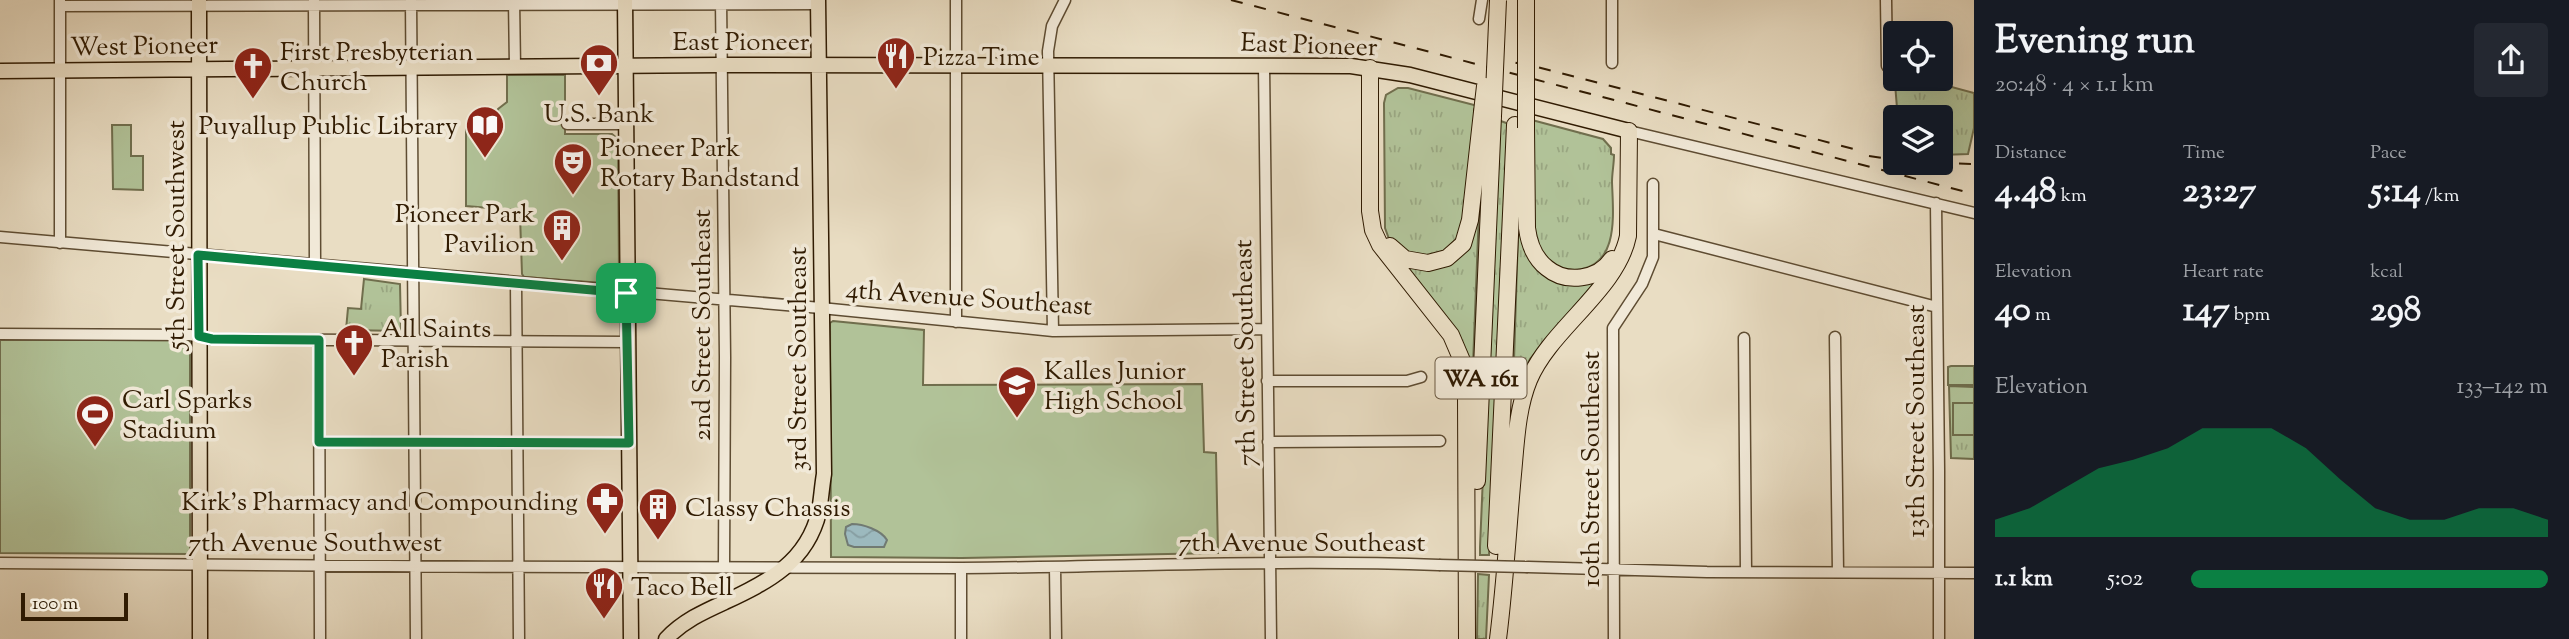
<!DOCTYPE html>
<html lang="en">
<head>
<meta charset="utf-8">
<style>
	body { margin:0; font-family:"Sorts Mill Goudy",serif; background:#242831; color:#f1f3f6; height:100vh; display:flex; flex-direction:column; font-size:26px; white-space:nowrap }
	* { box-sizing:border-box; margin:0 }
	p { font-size:23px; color:#9ea1a6 }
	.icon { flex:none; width:38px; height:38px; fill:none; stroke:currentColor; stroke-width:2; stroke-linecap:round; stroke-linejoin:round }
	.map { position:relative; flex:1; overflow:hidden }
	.details { display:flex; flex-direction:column; background:#171b24; width:595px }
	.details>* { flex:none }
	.fabs { position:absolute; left:1883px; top:21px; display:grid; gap:14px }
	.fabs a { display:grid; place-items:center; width:70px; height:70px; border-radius:7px; background:#171b24; box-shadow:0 7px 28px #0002; font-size:35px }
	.scale { position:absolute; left:21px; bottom:18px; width:107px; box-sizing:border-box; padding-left:7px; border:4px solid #301b02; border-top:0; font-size:19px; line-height:24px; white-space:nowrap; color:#301b02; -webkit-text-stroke:5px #f1e9d8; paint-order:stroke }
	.pin { position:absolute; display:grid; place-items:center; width:60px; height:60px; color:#fff; margin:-30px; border-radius:14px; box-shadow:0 4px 10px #0006 }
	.round { display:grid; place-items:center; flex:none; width:74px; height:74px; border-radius:7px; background:#242831 }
	.head { display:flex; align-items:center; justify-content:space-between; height:119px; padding:0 21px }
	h1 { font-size:38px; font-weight:800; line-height:52px }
	.figures { display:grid; grid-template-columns:repeat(3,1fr); gap:10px; height:119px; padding:7px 21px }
	.figures div { display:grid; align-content:center }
	.figures b { font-size:35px; font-weight:800 }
	.figures small { font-size:19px; font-weight:400 }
	.figures p { font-size:19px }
	.chart { height:196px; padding:14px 21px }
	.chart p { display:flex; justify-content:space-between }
	.chart svg { width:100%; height:126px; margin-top:7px; fill:#0b8043; opacity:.7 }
	ul { padding:0 21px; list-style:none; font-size:23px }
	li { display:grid; grid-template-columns:112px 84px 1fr; align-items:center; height:52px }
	li i { height:18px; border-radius:9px; background:#0b8043 }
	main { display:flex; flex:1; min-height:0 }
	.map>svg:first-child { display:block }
	.grass { fill:url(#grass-tufts); stroke:#706e4d; stroke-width:2 }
	.park { fill:#b1c298; stroke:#706e4d; stroke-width:2 }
	.water { fill:url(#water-waves); stroke:#717a73; stroke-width:2 }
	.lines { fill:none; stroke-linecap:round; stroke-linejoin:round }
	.minor-casing { stroke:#5e4c32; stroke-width:13 }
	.major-casing { stroke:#301b02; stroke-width:17 }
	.highway-casing { stroke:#301b02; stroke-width:18 }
	.minor { stroke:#f1e9d8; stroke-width:10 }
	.major { stroke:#e9ddc3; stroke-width:14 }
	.highway { stroke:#e9ddc3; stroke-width:16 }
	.rail { stroke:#301b02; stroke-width:2; stroke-dasharray:12 12; stroke-linecap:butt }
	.minor-bridge-casing { stroke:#5e4c32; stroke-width:13; stroke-linecap:butt }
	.highway-bridge-casing { stroke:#301b02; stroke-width:18; stroke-linecap:butt }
	.minor-bridge { stroke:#f1e9d8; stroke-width:10 }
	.highway-bridge { stroke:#e9ddc3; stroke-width:16 }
	.route-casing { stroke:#fff; stroke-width:14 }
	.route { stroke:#0b8043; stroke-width:9 }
	.labels { text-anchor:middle; stroke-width:7; stroke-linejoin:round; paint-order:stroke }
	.shield { fill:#f1e9d8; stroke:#6a5942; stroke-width:2 }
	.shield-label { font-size:24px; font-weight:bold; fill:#301b02 }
	.street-label { font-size:26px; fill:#301b02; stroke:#f1e9d8 }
	.poi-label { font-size:26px; fill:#301b02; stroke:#f1e9d8; text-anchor:start }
</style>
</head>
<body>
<main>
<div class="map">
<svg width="1974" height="639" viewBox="0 0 1974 639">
	<defs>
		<pattern id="grass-tufts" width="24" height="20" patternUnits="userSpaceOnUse" patternTransform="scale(1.75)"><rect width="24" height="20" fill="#b1c298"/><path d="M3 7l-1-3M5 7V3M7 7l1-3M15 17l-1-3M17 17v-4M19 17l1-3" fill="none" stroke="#99a681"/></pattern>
		<pattern id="water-waves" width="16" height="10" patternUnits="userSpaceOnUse" patternTransform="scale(1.75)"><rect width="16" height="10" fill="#9cb9be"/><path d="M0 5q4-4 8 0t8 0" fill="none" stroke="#879ea2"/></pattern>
	</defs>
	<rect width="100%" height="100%" fill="#e9ddc3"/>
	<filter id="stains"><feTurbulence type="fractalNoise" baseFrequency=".00286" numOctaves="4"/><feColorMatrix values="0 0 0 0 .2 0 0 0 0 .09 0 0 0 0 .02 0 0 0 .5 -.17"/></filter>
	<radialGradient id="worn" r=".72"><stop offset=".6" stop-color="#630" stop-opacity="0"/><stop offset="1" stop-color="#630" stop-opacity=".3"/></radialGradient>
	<path class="grass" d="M1894,71L1895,79H1922L1974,93V128L1968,154L1941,155V117H1904V112L1897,108Z
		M1398,88H1408L1478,106L1462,224L1457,238L1444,251L1426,257L1405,254L1389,239L1385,228L1384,103L1386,95Z
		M1498,120L1509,124L1489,555H1480V547Z
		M1532,120L1603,139L1611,148V154L1614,155C1614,164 1612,173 1612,182C1613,214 1620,267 1575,270C1563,271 1548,264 1542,255C1527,232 1532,150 1532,120Z
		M1480,186L1472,390L1469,371L1406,266L1427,270L1451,262Z
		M1519,203L1540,272L1601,275L1530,359L1515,392H1513Z
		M364,279L400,284L401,331L346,330L348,308L361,309Z
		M1949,386L1974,387V459L1951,458Z
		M1478,574L1489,575L1486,639H1477Z"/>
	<path class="park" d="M507,75H565V134H612L618,139L619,277L616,284L524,277L522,274L520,215L514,210L466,206V126L496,124L498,109L507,102Z
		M112,125H131V156H143V190L113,189Z
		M833,321L924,330L923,385L1202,384L1204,452L1216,453L1218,553L962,558L831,557L830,323Z
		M0,340H190V554L0,553Z
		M1951,366H1974V385H1948V367Z
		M1953,403H1974V435H1953Z"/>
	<path class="water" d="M852,524C863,524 881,530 887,540L884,547H854L848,545L845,534L846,527Z"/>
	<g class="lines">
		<g class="minor-casing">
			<path id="minor" d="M314,0L315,265
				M411,0L416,639
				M514,0L515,67
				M721,0L725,357L724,567
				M956,0V322
				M1886,0L1887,66
				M60,6L818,4
				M1479,19L1482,0
				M1612,63V0
				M1264,66L1271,639
				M567,124H626
				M1629,131L1974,213
				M1936,203L1939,470V639
				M1654,234L1937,307
				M0,237L821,308L1053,331L1266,329
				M60,243V0
				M516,283L519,639
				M1053,331L1048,51L1052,26L1065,0
				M0,334L190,335L212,339L628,342
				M1835,337L1838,572
				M1744,338L1746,572
				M319,340L320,639
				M1267,381H1407L1421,377
				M319,442L629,443
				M1268,442L1440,441
				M0,563C321,565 641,569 962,568C1121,567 1280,559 1439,565
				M1055,567L1056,639
				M1528,567L1707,572L1974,573
				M961,568V639
				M1614,639L1613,328L1642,284L1653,257V184"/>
		</g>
		<g class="major-casing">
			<path id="major" d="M199,0L200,639
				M625,0L631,639
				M0,71L720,65L1351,66L1410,75L1629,131
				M666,639C683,621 703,612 725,602C768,582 807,562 819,512C821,500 822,486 824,474L818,0"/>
		</g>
		<g class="highway-casing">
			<path id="highway" d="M1370,68V211L1373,230L1380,245L1451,335L1463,363L1466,397L1467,639
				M1526,128L1527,228C1529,244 1534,258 1547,268C1566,284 1598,280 1612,259
				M1390,246L1405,259L1428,263L1447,258L1463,244L1470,220L1482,112
				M1477,481L1493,116
				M1496,546L1515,125
				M1498,639C1505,584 1508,529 1513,474C1516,443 1517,409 1529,380C1550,329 1617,290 1628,236L1629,131"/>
		</g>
		<use href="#minor" class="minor"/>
		<use href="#major" class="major"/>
		<use href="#highway" class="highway"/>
		<path class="rail" d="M1231,0L1974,194
			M1492,58L1537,67L1854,149
			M1869,156L1895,160
			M1935,163L1974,164"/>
		<g class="minor-bridge-casing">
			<path id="minor-bridge" d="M1439,565L1528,567"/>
		</g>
		<g class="highway-bridge-casing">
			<path id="highway-bridge" d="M1526,0V128
				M1482,112L1485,86
				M1493,116L1498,0"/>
		</g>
		<use href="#minor-bridge" class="minor-bridge"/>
		<use href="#highway-bridge" class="highway-bridge"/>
	</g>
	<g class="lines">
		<g class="route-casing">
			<path id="route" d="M198,255L626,293L629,443L319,442V340L212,339L199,336Z"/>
		</g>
		<use href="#route" class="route"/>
	</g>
	<defs>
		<g id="restaurant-pin" transform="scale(2.0125)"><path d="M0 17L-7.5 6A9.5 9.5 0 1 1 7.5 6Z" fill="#8f2418" stroke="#f1e9d8"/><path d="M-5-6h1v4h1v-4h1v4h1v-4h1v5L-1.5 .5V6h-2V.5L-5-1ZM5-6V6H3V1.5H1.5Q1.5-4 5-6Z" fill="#fff"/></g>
		<g id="bank-pin" transform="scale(2.0125)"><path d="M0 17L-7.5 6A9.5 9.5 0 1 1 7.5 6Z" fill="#8f2418" stroke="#f1e9d8"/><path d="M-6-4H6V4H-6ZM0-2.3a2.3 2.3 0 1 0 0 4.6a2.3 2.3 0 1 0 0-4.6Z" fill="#fff"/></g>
		<g id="church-pin" transform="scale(2.0125)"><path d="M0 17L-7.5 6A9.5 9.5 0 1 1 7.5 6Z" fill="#8f2418" stroke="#f1e9d8"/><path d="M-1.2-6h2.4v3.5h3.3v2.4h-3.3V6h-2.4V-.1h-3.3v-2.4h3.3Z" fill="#fff"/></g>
		<g id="library-pin" transform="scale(2.0125)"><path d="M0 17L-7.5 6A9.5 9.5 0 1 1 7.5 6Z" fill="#8f2418" stroke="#f1e9d8"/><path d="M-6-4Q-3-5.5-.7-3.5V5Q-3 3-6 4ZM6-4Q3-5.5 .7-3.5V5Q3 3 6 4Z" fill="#fff"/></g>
		<g id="theatre-pin" transform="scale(2.0125)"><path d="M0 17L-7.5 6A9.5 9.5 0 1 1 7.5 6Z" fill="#8f2418" stroke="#f1e9d8"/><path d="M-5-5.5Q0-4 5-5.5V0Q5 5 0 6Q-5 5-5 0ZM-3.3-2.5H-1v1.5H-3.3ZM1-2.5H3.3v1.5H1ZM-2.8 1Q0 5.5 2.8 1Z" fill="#fff"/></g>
		<g id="building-pin" transform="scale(2.0125)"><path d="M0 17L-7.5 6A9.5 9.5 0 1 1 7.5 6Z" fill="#8f2418" stroke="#f1e9d8"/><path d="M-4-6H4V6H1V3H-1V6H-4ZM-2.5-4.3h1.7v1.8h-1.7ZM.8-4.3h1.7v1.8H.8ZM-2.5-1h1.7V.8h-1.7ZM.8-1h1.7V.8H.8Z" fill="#fff"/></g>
		<g id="school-pin" transform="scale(2.0125)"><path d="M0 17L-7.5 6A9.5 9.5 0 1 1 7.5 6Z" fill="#8f2418" stroke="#f1e9d8"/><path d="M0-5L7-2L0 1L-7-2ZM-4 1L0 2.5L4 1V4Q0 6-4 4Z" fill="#fff"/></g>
		<g id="stadium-pin" transform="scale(2.0125)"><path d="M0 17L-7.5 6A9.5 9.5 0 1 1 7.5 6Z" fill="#8f2418" stroke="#f1e9d8"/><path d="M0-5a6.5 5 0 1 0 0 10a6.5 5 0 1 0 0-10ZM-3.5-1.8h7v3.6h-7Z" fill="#fff"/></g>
		<g id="pharmacy-pin" transform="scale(2.0125)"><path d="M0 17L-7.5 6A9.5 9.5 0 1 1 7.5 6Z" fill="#8f2418" stroke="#f1e9d8"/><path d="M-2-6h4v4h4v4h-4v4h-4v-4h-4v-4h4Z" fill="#fff"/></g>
	</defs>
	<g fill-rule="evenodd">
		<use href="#restaurant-pin" x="896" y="56"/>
		<use href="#bank-pin" x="599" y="63"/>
		<use href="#church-pin" x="253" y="66"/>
		<use href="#library-pin" x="485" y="125"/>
		<use href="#theatre-pin" x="573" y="162"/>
		<use href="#building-pin" x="562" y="228"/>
		<use href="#church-pin" x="354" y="343"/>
		<use href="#school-pin" x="1017" y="385"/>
		<use href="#stadium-pin" x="95" y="414"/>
		<use href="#pharmacy-pin" x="605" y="501"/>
		<use href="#building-pin" x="658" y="507"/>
		<use href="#restaurant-pin" x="604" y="586"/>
	</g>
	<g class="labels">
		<rect class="shield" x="1435.5" y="357.5" width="91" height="41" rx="5"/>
		<g class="shield-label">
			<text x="1481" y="386">WA 161</text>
		</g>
		<g class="street-label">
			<text x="741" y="50">East Pioneer</text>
			<text transform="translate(1309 44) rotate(2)" y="9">East Pioneer</text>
			<text transform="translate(144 45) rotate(-1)" y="9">West Pioneer</text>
			<text transform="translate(175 235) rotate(-90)" y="9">5th Street Southwest</text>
			<text transform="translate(969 297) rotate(4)" y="9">4th Avenue Southeast</text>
			<text transform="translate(701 325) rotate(-90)" y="9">2nd Street Southeast</text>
			<text transform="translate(1244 353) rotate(-91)" y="9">7th Street Southeast</text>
			<text transform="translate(797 359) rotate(-90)" y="9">3rd Street Southeast</text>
			<text transform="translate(1915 421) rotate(-90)" y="9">13th Street Southeast</text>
			<text transform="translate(1590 469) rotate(-90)" y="9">10th Street Southeast</text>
			<text x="315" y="551">7th Avenue Southwest</text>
			<text x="1302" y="551">7th Avenue Southeast</text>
		</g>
		<g class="poi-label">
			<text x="280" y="60">First Presbyterian<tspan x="280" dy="30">Church</tspan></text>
			<text x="923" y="65">Pizza Time</text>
			<text x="599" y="122" text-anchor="middle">U.S. Bank</text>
			<text x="458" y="134" text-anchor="end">Puyallup Public Library</text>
			<text x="600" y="156">Pioneer Park<tspan x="600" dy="30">Rotary Bandstand</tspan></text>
			<text x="535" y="222" text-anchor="end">Pioneer Park<tspan x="535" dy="30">Pavilion</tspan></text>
			<text x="381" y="337">All Saints<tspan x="381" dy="30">Parish</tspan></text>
			<text x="1044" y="379">Kalles Junior<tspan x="1044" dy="30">High School</tspan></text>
			<text x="122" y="408">Carl Sparks<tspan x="122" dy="30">Stadium</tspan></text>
			<text x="578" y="510" text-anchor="end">Kirk's Pharmacy and Compounding</text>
			<text x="685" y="516">Classy Chassis</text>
			<text x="631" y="595">Taco Bell</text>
		</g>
	</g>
	<rect width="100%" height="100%" filter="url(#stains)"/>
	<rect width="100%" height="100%" fill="url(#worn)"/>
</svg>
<div class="fabs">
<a><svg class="icon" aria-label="locate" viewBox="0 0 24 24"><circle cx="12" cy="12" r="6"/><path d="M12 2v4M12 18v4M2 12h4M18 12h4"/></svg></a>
<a><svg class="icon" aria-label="layers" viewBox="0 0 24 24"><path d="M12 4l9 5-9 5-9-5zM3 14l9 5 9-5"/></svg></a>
</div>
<div class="scale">100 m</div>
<div class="pin" style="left:626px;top:293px;background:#1e9e55"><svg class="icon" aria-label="arrive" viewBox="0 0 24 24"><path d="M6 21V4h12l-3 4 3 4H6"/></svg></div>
</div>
<section class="details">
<div class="head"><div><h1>Evening run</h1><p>20:48 · 4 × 1.1 km</p></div><a class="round"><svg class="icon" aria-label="share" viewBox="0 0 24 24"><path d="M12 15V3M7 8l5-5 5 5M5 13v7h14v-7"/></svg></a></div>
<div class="figures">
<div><p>Distance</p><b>4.48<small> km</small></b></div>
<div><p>Time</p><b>23:27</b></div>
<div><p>Pace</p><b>5:14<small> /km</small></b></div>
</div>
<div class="figures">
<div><p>Elevation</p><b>40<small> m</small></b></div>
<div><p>Heart rate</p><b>147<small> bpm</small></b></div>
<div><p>kcal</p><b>298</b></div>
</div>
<div class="chart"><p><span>Elevation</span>133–142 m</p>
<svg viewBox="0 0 160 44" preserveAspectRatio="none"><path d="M0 44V38L10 34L20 27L30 20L40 17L50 13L60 6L70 6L80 6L90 13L100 24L110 34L120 38L130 38L140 34L150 34L160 38V44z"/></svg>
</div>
<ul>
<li><b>1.1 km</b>5:02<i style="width:100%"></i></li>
</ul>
</section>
</main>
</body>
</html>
